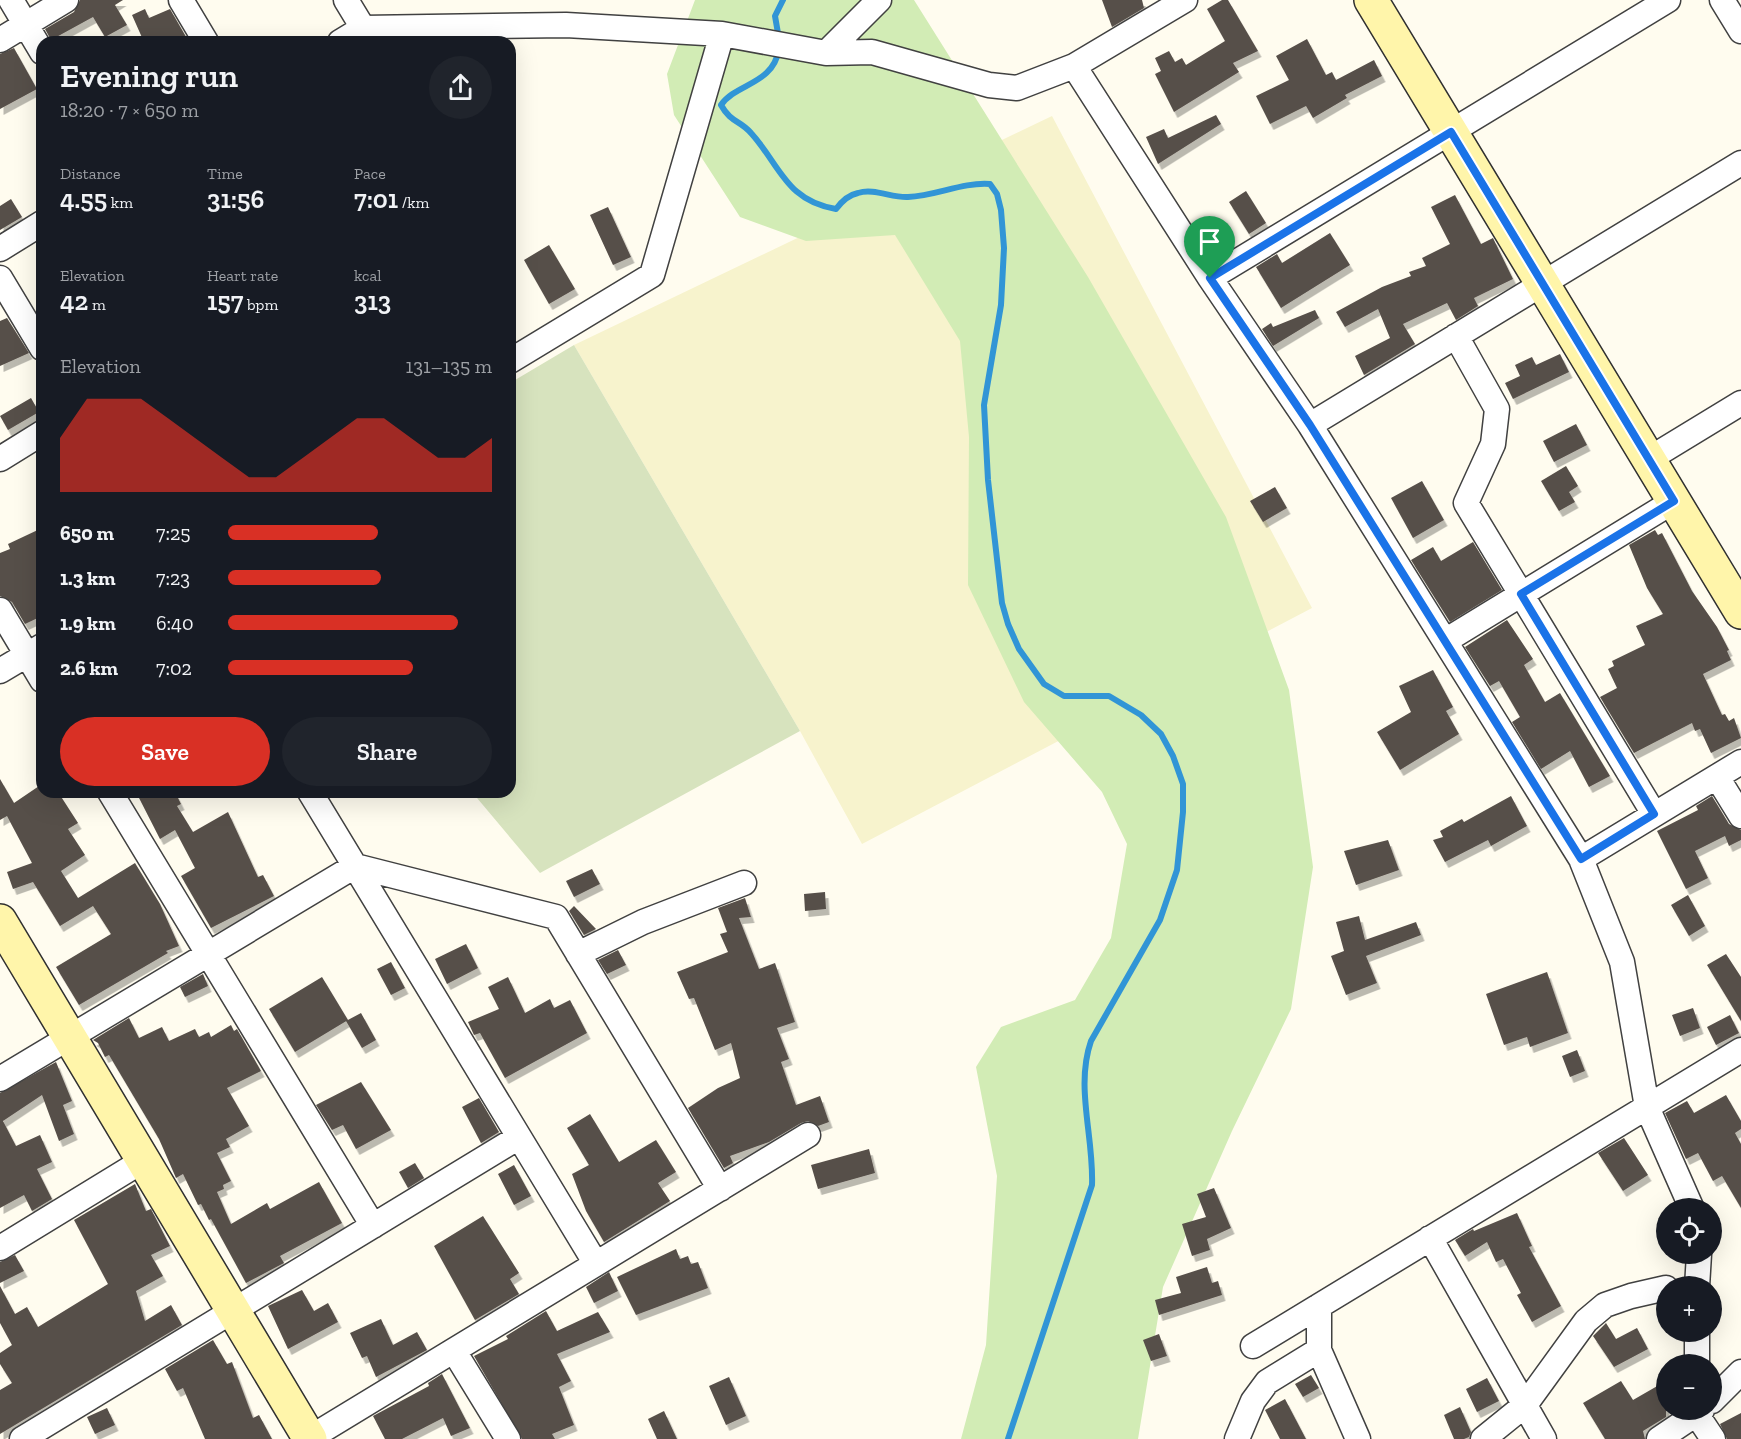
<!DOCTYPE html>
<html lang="en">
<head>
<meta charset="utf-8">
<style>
	body { margin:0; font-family:"Zilla Slab",serif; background:#20242c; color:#f1f3f6; height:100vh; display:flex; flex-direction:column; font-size:22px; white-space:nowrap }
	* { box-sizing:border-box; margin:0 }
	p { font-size:20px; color:#9ea1a6 }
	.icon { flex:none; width:33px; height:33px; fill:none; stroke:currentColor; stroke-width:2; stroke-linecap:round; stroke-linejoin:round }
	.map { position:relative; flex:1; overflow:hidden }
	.side { position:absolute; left:36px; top:36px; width:480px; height:762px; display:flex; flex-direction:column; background:#171b24; border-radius:18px; box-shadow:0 6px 24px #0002 }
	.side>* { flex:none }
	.fabs { position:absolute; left:1656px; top:1198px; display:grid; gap:12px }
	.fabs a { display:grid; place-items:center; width:66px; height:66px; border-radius:50%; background:#171b24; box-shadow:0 6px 24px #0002; font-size:30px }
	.pin { position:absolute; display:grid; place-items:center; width:51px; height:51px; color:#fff; margin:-62px -26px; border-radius:50% 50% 50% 0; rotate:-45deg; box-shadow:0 0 6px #0007 }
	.pin .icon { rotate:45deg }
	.round { display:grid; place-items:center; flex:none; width:63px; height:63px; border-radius:32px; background:#20242c }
	.head { display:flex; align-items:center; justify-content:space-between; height:102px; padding:0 24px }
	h1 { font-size:33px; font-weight:600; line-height:45px }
	.figures { display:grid; grid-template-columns:repeat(3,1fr); gap:9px; height:102px; padding:6px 24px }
	.figures div { display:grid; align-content:center }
	.figures b { font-size:26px; font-weight:600 }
	.figures small { font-size:16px; font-weight:400 }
	.figures p { font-size:16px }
	.chart { height:168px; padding:12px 24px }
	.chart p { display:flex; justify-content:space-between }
	.chart svg { width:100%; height:108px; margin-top:6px; fill:#d93025; opacity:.7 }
	.action { display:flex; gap:12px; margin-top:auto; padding:12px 24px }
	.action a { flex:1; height:69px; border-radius:36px; background:#d93025; color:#fff; font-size:24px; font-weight:600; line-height:69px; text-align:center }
	.action a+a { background:#20242c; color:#f1f3f6 }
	ul { padding:0 24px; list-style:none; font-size:20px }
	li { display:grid; grid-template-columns:96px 72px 1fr; align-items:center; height:45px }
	li i { height:15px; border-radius:8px; background:#d93025 }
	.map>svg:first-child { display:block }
	.farmland { fill:#f7f3cd }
	.green { fill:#d2ecb5 }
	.cemetery { fill:#d7e3be }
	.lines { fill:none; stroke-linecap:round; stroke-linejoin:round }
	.stream { stroke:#3195d6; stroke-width:6 }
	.building { fill:#574f49; filter:url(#shadow) }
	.street-casing { stroke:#414141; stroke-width:27 }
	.secondary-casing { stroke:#303030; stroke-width:36 }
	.street { stroke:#fff; stroke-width:24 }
	.secondary { stroke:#fff5aa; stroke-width:33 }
	.route-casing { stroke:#fff; stroke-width:12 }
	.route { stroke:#1a73e8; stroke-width:8 }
</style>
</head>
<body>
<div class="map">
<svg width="1741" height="1439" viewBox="0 0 1741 1439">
	<defs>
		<filter id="shadow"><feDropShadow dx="3.5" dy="6" stdDeviation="0" flood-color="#0004"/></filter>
	</defs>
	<rect width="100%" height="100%" fill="#fffcef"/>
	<path class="farmland" d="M1052,116L1312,608L862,844L800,731L574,345Z"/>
	<path class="green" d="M695,0H914L1088,277L1226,517L1289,690L1313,867L1291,1009L1232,1131L1163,1287L1138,1439H961L986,1345L997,1176L976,1067L1001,1027L1075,1000L1111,938L1127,844L1102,792L1024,702L968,585L969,437L960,341L895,235L806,241L740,217L674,115L667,74Z"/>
	<path class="cemetery" d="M574,345L800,731L540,873L472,792H510V383Z"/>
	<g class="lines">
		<path class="stream" d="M779,39L775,16L783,0
			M779,49C773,85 736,83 721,105C731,123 740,120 751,133C780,165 786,201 836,209C842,201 848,195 858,193C874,188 892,198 908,197C936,196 962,182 990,184L997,194L1001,210L1004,248L1001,305L984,405L988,480L1002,603L1008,624L1019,649L1044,684L1064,696H1109L1141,715L1161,734L1173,756L1183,784V812L1177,870L1160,920L1091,1041C1075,1087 1094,1137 1092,1185L1008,1439"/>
	</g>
	<path class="building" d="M80,0H123L115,5L127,25L105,37L93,17L51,40L45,29L74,12Z
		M1102,0H1142L1144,8L1112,27Z
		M1222,0H1228L1258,51L1233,63L1239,72L1174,112L1155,74L1161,71L1155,58L1169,51L1175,62L1182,58L1186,65L1225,41L1207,9Z
		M145,9L149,18L170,9L189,42H144L132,15Z
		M1307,39L1326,75L1332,72L1336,80L1374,60L1382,76L1345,95L1347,98L1313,118L1306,106L1270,124L1256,96L1289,80L1276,56Z
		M14,48L37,89L0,109V54Z
		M1216,115L1221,124L1158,164L1146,137L1164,129L1168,138Z
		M1246,191L1266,223L1249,234L1229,202Z
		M1455,195L1481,244L1493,238L1513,279L1474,298L1478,306L1456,320L1447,303L1403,324L1415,344L1364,375L1355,356L1390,338L1378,309L1345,327L1336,312L1382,287L1411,276L1409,272L1426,266L1422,258L1450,244L1431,207Z
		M11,199L22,217L0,230V206Z
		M608,207L631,257L613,265L590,215Z
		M1330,233L1350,265L1281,308L1256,267L1277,254L1282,263Z
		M549,245L575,289L549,304L524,260Z
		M1315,310L1319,318L1273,346L1262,329L1271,323L1273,327Z
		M7,318L29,353L0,366V321Z
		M1560,354L1569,372L1513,399L1505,383L1520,376L1515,365L1532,357L1536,365Z
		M31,398L39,412L8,430L0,416Z
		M1576,424L1587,445L1554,462L1543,441Z
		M1566,466L1578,486L1569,492L1575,502L1559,511L1541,481Z
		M1422,481L1444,520L1413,538L1391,498Z
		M1275,487L1287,508L1263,522L1250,501Z
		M42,528V616L25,624L12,602L0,596V553L10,549L8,544Z
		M1655,530L1658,535L1662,533L1692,591L1717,627L1729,650L1727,651L1731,660L1703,674L1722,715L1725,714L1729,721L1734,718L1741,738L1711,753L1700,729L1695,731L1692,723L1634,753L1600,697L1617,688L1608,669L1614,666L1612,661L1645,645L1636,626L1663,614L1647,588L1629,545Z
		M1473,542L1502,590L1450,622L1411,560L1433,547L1441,561Z
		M1507,620L1533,659L1524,665L1545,702L1560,693L1610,776L1589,787L1570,751L1541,769L1512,722L1520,717L1499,681L1490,686L1465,647Z
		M1433,670L1453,707L1446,711L1459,734L1400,770L1377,732L1411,712L1399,686Z
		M0,779L14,803L42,784V792H58L78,823L68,829L85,855L61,871L78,898L135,863L160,904L179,946L166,951L168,953L79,1005L56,967L111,934L93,906L60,926L33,882L13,889L7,872L32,863L7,816L0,820Z
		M136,792H175L181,804L177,806L193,832L228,812L258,877L263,875L274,896L211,928L181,876L195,868L175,830L160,839Z
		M1511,796L1527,826L1491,846L1488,840L1445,862L1433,840L1443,837L1440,831L1462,819L1464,822Z
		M1712,796L1729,824L1741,830V840L1729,846L1725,836L1695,851L1708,878L1686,889L1657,831L1698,810L1696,806Z
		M1388,840L1399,870L1356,885L1344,851Z
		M592,869L600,884L574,897L566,881Z
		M825,892L826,909L805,911L804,894Z
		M1688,895L1705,926L1689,936L1671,905Z
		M745,898L751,917L739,918L759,969L775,963L795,1022L777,1028L789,1059L781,1062L796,1105L820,1096L829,1122L818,1126L808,1121L801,1123L769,1142L730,1156L733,1163L724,1168L688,1108L718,1088L740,1078L731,1043L715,1050L694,998L689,999L677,972L728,952L720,934L727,932L718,908Z
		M574,906L596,929L584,935L569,911Z
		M1359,916L1365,940L1416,922L1421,935L1366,956L1377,983L1346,995L1331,956L1344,951L1336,922Z
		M466,944L478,968L447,984L435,959Z
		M618,950L626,965L607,974L598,960Z
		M1726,954L1741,977V1021L1707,965Z
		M391,962L405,988L391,995L377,969Z
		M1547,972L1568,1033L1530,1047L1527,1037L1504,1045L1486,994Z
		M203,974L208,986L185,997L180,987Z
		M322,977L348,1020L295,1052L269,1009Z
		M508,977L525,1013L550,999L554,1008L570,1000L587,1033L505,1078L480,1033L474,1035L468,1022L499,1009L488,987Z
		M1693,1008L1700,1028L1680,1036L1672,1015Z
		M361,1013L376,1040L362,1048L346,1021Z
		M1730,1015L1739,1033L1716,1045L1707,1027Z
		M129,1018L139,1038L162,1027L169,1041L195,1029L199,1037L209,1032L211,1037L231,1025L234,1031L237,1029L261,1071L227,1088L249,1126L226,1139L230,1147L217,1153L231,1181L223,1185L224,1189L217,1192L231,1224L267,1203L270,1209L319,1182L342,1223L280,1256L284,1263L246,1283L211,1219L209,1220L201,1204L198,1205L183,1174L176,1178L159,1139L109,1055L105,1057L98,1043L93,1040Z
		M1577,1050L1585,1071L1570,1077L1562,1056Z
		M56,1062L72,1101L63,1105L74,1134L59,1141L42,1095L3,1121L16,1146L40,1135L52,1162L37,1169L52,1199L32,1211L24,1195L0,1208V1093Z
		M361,1082L391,1130L356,1149L343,1125L332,1130L316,1105Z
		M1726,1095L1741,1121V1129L1735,1133L1741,1144V1208L1722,1176L1713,1181L1698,1153L1686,1159L1665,1113L1687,1101L1694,1113Z
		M479,1098L499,1132L481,1143L462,1107Z
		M590,1114L619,1162L656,1140L676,1172L658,1183L670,1201L604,1242L586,1211L572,1174L589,1165L567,1128Z
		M1624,1138L1648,1175L1623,1191L1598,1153Z
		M869,1149L875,1173L818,1189L811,1165Z
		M415,1163L424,1178L408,1188L399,1172Z
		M514,1165L531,1196L514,1205L498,1174Z
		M135,1184L146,1211L151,1209L170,1246L151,1255L163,1276L136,1291L145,1321L171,1305L182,1325L0,1434V1390L12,1383L0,1364V1353L12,1345L0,1323V1286L15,1314L27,1307L38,1327L108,1284L74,1220Z
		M1214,1188L1231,1228L1207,1239L1210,1250L1192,1256L1182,1224L1206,1217L1197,1194Z
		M1517,1213L1532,1246L1529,1247L1561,1306L1532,1322L1517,1295L1521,1293L1503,1259L1496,1262L1487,1242L1465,1256L1455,1240L1473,1229L1474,1231Z
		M483,1216L519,1273L510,1279L519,1294L475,1320L434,1246Z
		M676,1249L680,1259L688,1256L691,1264L698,1262L708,1288L636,1315L617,1277Z
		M15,1255L24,1271L0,1283V1262Z
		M1207,1267L1212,1283L1218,1281L1222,1295L1159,1315L1155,1300L1181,1293L1176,1277Z
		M609,1272L618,1291L594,1303L586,1287Z
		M302,1290L314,1311L328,1303L338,1322L288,1349L268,1306Z
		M546,1311L557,1331L598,1312L610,1332L557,1354L571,1381L559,1387L574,1425L552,1434L555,1439H522L474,1356L508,1339L506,1336Z
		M381,1319L393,1345L417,1332L427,1350L376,1377L367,1356L362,1358L350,1333Z
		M1606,1323L1616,1339L1637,1328L1648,1349L1614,1367L1593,1336Z
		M1159,1334L1167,1356L1151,1361L1143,1340Z
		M213,1340L227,1364L232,1362L253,1418L259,1415L272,1439H205L183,1388L177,1391L165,1369Z
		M442,1374L470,1428L451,1436L443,1418L402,1439H385L373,1416L429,1386L428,1383Z
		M1311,1375L1319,1388L1303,1397L1295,1384Z
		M729,1377L746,1416L726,1425L709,1386Z
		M1487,1378L1499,1401L1477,1412L1466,1389Z
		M1621,1381L1633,1400L1666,1381V1417L1643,1431L1645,1439H1605L1583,1403Z
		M1285,1399L1306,1439H1280L1265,1410Z
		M1460,1407L1471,1432L1469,1437L1464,1439H1454L1444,1415Z
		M107,1408L115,1425L95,1434L87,1417Z
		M664,1411L677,1439H657L648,1419Z
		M1741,1413V1439H1727L1720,1424Z"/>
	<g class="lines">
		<g class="street-casing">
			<path id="street" d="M11,0L42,52
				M181,0L206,42
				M346,0L363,28
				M1722,0L1741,31
				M0,40L66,0
				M340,42L363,28L566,25L722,34L826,53L872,52L989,85L1017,88L1074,66L1185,0
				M826,53L879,0
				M1074,66L1210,278L1310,425L1581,859L1622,962L1647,1107L1692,1209
				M0,249L42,223
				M0,278L42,348
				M1210,278L1668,0
				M1456,336L1497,409L1493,444L1466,503L1654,814
				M510,361L652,275L722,34
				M1310,425L1741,163
				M0,459L42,433
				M1649,459L1741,403
				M0,610L42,680
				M1445,641L1674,501
				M0,671L42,646
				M1717,777L1741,816
				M110,792L373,1226
				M310,792L596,1264
				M1581,859L1741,762
				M578,954L643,922L744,883
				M0,1079L355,866L556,917L720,1189
				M1430,1238L1544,1439
				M0,1248L144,1160
				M1697,1287L1699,1254
				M1319,1306V1350L1358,1439
				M1697,1332V1365
				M1253,1346L1741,1050
				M454,1351L508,1439
				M1712,1401L1741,1372
				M1697,1410V1415L1713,1439
				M22,1439L519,1137
				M308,1439L808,1135
				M1237,1439L1253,1401L1267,1382L1319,1350
				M1483,1439L1525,1405L1586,1321L1605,1305L1631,1296L1666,1288
				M1659,1439L1702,1410"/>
		</g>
		<g class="secondary-casing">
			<path id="secondary" d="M1371,0L1741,612
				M0,921L310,1439"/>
		</g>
		<use href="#street" class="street"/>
		<use href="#secondary" class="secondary"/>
	</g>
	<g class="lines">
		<g class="route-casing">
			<path id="route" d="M1451,132L1674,501L1521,594L1654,814L1581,859L1310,425L1210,278Z"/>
		</g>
		<use href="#route" class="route"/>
	</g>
</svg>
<div class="fabs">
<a><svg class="icon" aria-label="locate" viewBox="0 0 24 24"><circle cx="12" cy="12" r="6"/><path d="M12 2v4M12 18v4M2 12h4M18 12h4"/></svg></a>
<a>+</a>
<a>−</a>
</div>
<div class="pin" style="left:1210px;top:278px;background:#1e9e55"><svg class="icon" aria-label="arrive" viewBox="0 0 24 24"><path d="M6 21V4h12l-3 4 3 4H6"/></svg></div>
<section class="side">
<div class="head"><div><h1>Evening run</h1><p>18:20 · 7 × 650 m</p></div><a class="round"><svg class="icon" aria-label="share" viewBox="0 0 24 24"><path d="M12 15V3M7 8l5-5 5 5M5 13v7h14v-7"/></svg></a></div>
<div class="figures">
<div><p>Distance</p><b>4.55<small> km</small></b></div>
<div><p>Time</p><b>31:56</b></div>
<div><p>Pace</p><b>7:01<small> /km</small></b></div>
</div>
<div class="figures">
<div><p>Elevation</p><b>42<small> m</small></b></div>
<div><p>Heart rate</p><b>157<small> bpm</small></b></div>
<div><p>kcal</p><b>313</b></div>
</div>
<div class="chart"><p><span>Elevation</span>131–135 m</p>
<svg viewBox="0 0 160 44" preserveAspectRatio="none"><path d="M0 44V22L10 6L20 6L30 6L40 14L50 22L60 30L70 38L80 38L90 30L100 22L110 14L120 14L130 22L140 30L150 30L160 22V44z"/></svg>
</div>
<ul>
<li><b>650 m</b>7:25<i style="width:57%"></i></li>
<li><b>1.3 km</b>7:23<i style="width:58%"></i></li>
<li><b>1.9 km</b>6:40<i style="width:87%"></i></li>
<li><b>2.6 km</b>7:02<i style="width:70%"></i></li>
</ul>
<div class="action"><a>Save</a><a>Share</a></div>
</section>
</div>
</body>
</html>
